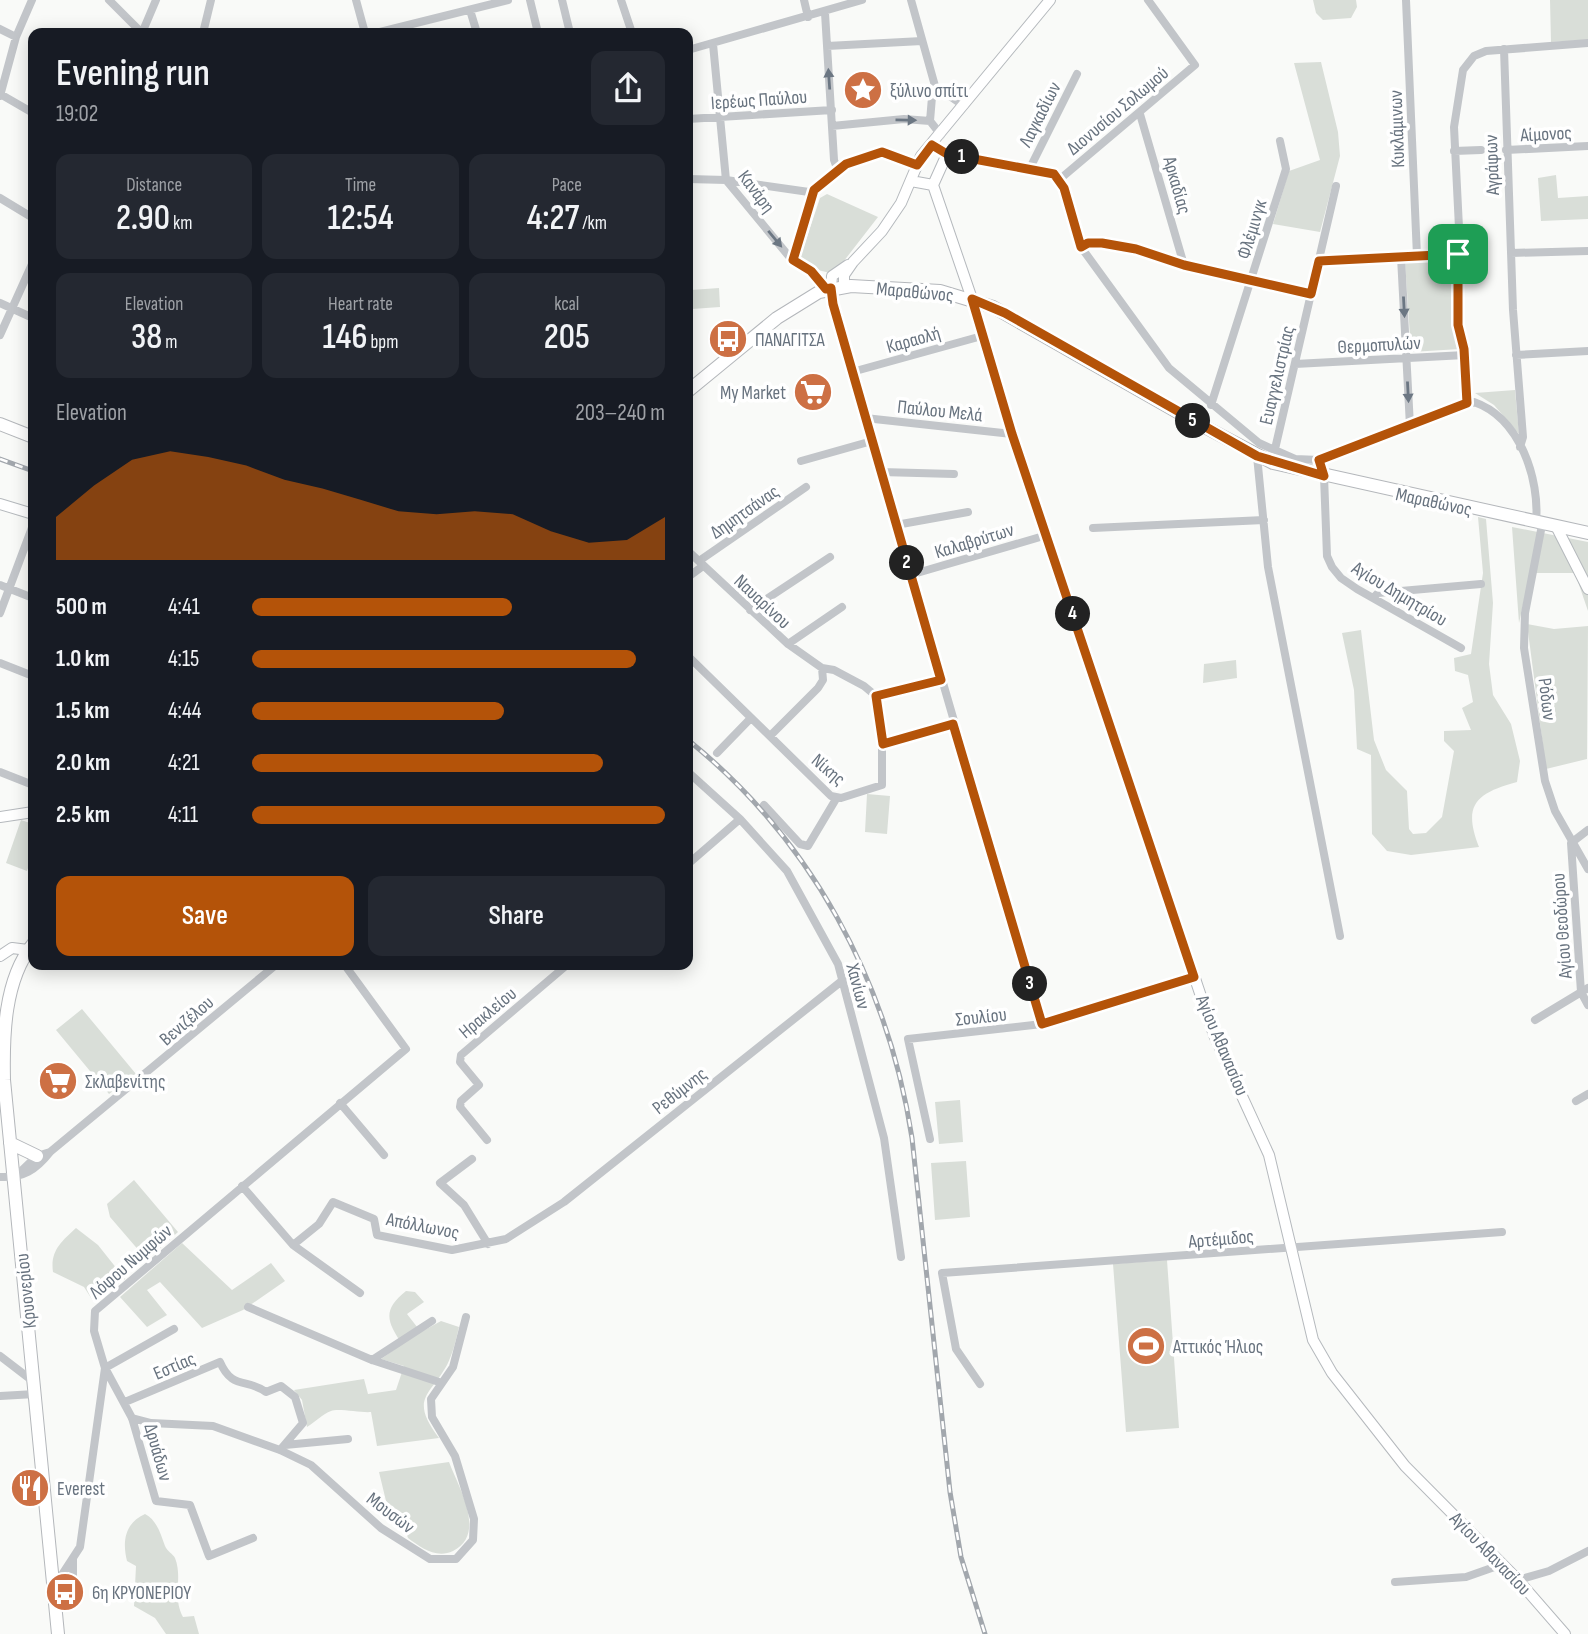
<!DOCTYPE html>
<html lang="en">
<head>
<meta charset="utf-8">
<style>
	body { margin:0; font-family:"Sofia Sans Condensed",sans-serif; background:#242831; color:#f1f3f6; height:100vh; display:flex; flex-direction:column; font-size:26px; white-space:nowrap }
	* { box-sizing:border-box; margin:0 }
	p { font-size:23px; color:#9ea1a6 }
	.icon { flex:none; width:38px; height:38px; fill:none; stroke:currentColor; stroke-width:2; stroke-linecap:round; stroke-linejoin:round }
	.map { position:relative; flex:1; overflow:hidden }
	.drawer { position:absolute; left:28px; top:28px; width:665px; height:942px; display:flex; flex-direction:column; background:#171b24; border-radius:14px; box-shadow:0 4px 18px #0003 }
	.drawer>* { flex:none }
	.pin { position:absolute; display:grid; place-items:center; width:60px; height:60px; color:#fff; margin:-30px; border-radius:14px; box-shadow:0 4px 10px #0006 }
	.km { position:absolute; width:35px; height:35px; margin:-18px; border-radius:50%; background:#222; color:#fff; font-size:19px; line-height:35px; text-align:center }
	.round { display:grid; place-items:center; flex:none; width:74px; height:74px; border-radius:14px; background:#242831 }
	.overview { display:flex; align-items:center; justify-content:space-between; height:119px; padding:0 28px }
	h1 { font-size:38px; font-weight:600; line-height:52px }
	.metrics { display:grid; grid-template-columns:repeat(3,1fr); gap:10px; height:119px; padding:7px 28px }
	.metrics div { display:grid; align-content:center; border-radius:14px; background:#242831; text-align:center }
	.metrics b { font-size:35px; font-weight:600 }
	.metrics small { font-size:19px; font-weight:400 }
	.metrics p { font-size:19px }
	.chart { height:196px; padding:14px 28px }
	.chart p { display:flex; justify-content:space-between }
	.chart svg { width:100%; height:126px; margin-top:7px; fill:#b45309; opacity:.7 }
	.action { display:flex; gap:14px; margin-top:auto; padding:14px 28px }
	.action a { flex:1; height:80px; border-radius:14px; background:#b45309; color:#fff; font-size:28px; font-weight:600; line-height:80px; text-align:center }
	.action a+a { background:#242831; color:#f1f3f6 }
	ul { padding:0 28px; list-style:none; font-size:23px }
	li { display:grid; grid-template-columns:112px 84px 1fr; align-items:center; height:52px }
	li i { height:18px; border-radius:9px; background:#b45309 }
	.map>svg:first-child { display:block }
	.green { fill:#d9ded8 }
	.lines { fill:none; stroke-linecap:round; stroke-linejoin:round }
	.secondary-casing { stroke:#b5b9bd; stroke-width:12 }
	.primary-casing { stroke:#b4b7bb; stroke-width:14 }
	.street { stroke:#c2c5c9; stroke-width:8 }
	.secondary { stroke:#fff; stroke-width:10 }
	.primary { stroke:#fff; stroke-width:12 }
	.rail-casing { stroke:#a2a7ad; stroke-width:5 }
	.rail { stroke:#fff; stroke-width:2.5; stroke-dasharray:8; stroke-linecap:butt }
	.oneway { fill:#6c7783 }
	.route-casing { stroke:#fff; stroke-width:14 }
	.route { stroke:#b45309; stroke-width:9 }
	.labels { text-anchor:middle; stroke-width:7; stroke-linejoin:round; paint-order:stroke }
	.poi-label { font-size:19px; fill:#68737f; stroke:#fff; text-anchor:start }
	.street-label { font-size:19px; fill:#68737f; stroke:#fff }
</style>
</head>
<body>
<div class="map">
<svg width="1588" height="1634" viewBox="0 0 1588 1634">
	<rect width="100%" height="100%" fill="#f9faf8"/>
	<path class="green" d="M1313,0H1356L1357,7L1351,18L1323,20L1316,13Z
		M1550,0H1588V40L1551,42Z
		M1321,62L1338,132L1340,156L1320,232L1273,224L1289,171L1320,160L1294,63Z
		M1556,175L1558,198L1588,196V219L1541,221L1538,178Z
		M827,194L878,217L840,266L830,273L814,269L800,258L820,198Z
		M1449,258L1453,265L1454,318L1460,349L1411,352L1405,261Z
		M719,288L720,307L692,309L691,290Z
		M1515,390L1519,434L1494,405L1475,393Z
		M1478,517L1486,519L1493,603L1489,664L1493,695L1511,724L1520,761L1517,782C1477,793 1462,804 1479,847L1411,855L1387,851L1372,834L1371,755L1357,749L1354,690L1342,633L1361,630L1374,740L1386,770L1407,791L1409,829L1413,834L1426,833L1442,817L1454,751L1444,741V731L1471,730L1462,708L1473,702L1468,675L1455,671L1454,658L1471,654L1483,573Z
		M1512,527L1588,542V611L1575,573H1530L1519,623Z
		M1527,624L1554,629L1588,626L1587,759L1546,769Z
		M1236,660L1237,678L1203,683L1204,664Z
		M867,794L890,796L887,834L865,832Z
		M21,820L33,824V854L27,871L6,863Z
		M82,1009L136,1074L109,1094L56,1030Z
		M960,1100L963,1142L939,1144L935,1102Z
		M966,1161L970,1217L935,1220L931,1163Z
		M134,1180L178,1232L147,1260L110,1217L107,1204Z
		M76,1228L98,1245L125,1279L93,1301L84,1287L53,1272C50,1251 61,1242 76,1228Z
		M182,1243L232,1290L271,1263L285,1281L243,1310L202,1328L160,1282L147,1290L167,1315L147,1327L120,1297Z
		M1167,1260L1179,1428L1126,1432L1113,1264Z
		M406,1291L415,1292L424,1302L407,1314L421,1332L441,1321L459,1327C456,1340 453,1353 447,1365C430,1396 409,1398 439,1438L377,1446L371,1412C361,1413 338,1408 331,1411C323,1414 315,1422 307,1427L302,1400L294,1390L364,1379L368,1394L396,1390L404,1366L381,1359L402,1344C387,1322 382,1310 406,1291Z
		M449,1462C459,1488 487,1534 453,1551C436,1559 420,1547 408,1538L401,1518L386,1501L379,1472Z
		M145,1514C157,1520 161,1535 165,1546C167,1551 173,1554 175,1558C183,1578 172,1597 183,1617L194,1616L199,1634H166L155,1618L134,1606L136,1566L127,1561C122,1541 125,1523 145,1514Z"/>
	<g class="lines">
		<g class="secondary-casing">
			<path id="secondary" d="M911,181L933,185L947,154L932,145
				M933,185L972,299L1012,434L1214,1035L1269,1155L1313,1340L1332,1373L1405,1466L1518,1580L1565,1634
				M844,286V275L853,262L882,231L901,203L921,156L1050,0
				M831,288L832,276L848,265
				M0,504L33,514
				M1557,528L1588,589
				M0,817L33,812
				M0,956L12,948L28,950"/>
		</g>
		<g class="primary-casing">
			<path id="primary" d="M688,391L777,318L819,292L851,286L940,291L993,307L1186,417L1273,463L1588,533
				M0,424L33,437
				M33,944C4,980 3,1036 4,1080L58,1634
				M10,1143L37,1156"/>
		</g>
		<path class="street" d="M109,0L142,33
			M356,0L365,33
			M530,0L538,33
			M562,0L570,33
			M621,0L632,33
			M804,0L808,17
			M911,0L937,93
			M1406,0L1417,256
			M470,10L477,33
			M825,13L834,160L838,171
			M0,29L16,37
			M142,33L156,0
			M203,33L211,0
			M376,33L508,0
			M713,44L726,180L792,260L811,271L826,289
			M827,46L922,41
			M1504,49L1513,310L1523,437L1520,447
			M688,50L862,0
			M0,94L33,113
			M0,96L16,37L32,0
			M1140,114L1184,265
			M688,119L832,110
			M832,126L904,119L930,121
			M941,135L930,121L932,97L944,92L964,106
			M1506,150L1588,146
			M1454,151L1481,150
			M947,154L1043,170L1060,179L1081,247L1169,368L1259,443L1295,459L1319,460L1324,476L1327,556L1332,567L1341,578L1357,589L1461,648
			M1030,168L1077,74
			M688,179L726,180L809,192L846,164L878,152L917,165
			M1060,179L1195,65L1148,0
			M0,198L33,218
			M1081,247L1088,243H1102L1136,249L1184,265L1311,294
			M1511,253L1588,251
			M1401,257L1410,426
			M792,260L814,190
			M1319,261L1458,254
			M831,288L833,304L1042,1024
			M0,303L33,318
			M0,335L33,262
			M1516,355L1588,351
			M1295,364L1465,355
			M852,372L982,336
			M1467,403L1464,349L1458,325L1460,248L1454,127L1463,70L1474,56L1486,51L1588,43
			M1211,405L1286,169L1280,141
			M865,418L1012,434
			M1275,449L1336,186
			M1257,456L1268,567L1340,936
			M1319,460L1474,402C1520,418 1540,479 1536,523
			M801,461L872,441
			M881,472L954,474
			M896,525L968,512
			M1542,525L1525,613L1524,648L1545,781L1555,811L1588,869
			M1093,528L1264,520
			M688,551L788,644L822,668L834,670L864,686L876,696L882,730V785L841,798L831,796L688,656
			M699,561L806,487
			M910,575L1047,535
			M688,577L703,566
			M0,585L33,598
			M1373,598L1378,593L1481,584
			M750,610L830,557
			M0,613L33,525
			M788,644L842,607
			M0,663L33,676
			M876,696L941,679
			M770,736L818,688L823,680L822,668
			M883,744L953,724
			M717,753L750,719
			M0,772L33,785
			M688,772L740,819L787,871L838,964L884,1138L901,1257
			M764,805L800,844L808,846L836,799
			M1588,830L1571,843L1581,992L1588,1005
			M688,864L740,819
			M1535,1020L1588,988
			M1576,1101L1588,1094
			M340,1103L384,1155
			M930,1139L908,1039L1042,1024L1194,977
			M487,1140L460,1107L461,1101L479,1085L460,1062L461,1055L568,964
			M50,1152L277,964
			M472,1159L440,1183L464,1205L488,1244
			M0,1177C23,1178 36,1170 50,1152L37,1156L14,1178
			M242,1186L293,1245L360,1293
			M293,1245L319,1224L333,1202L374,1219L377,1235L452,1250L506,1239L564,1202L843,980
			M248,1307L372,1360L439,1382
			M174,1329L105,1368L132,1418L156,1501L190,1505L209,1556L253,1538
			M0,1356L34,1382
			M372,1360L432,1321
			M980,1384L956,1349L942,1273L1502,1232
			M0,1396L35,1394
			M125,1402L220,1362C232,1390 247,1378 266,1392L281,1386L295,1397L303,1423L280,1450
			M132,1418L151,1423L213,1426L280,1450L311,1465L381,1528L430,1559H456L473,1540L474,1519L455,1456L432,1417L431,1399L453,1367L466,1317
			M285,1445L348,1439
			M1518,1580L1549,1571L1588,1551
			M1395,1582L1466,1577L1503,1564
			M54,1587L80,1547L105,1368L94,1331L95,1311L406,1049L344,964
			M73,1588V1559"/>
		<use href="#secondary" class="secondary"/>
		<use href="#primary" class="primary"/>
		<g class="rail-casing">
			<path id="rail" d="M0,459L33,471
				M688,740C811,839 888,982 912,1138L950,1492L961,1557L985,1634"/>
		</g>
		<use href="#rail" class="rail"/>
	</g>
	<defs><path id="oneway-solid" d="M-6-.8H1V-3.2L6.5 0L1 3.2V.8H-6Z" transform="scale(1.75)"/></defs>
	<g class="oneway">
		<use href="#oneway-solid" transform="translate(829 79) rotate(-94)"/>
		<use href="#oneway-solid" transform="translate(906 120) rotate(1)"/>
		<use href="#oneway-solid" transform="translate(775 239) rotate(50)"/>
		<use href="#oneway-solid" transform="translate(1404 307) rotate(87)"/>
		<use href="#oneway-solid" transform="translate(1408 392) rotate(87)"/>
	</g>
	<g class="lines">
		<g class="route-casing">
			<path id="route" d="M932,145L947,154L1054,174L1064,188L1081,247L1088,243H1102L1136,249L1184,265L1311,294L1319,261L1458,254V325L1464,349L1467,403L1319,460L1324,476L1257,456L1005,313L972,299L1012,434L1194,977L1042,1024L953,724L883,744L876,696L941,680L833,304L831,288L826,289L811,271L793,260L814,190L846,164L882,152L917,165Z"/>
		</g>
		<use href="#route" class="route"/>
	</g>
	<defs>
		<g id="sight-disc" transform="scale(2.0125)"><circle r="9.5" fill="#cd7044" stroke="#fff"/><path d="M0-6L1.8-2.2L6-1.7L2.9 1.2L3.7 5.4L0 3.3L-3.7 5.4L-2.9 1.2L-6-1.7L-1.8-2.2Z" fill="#fff"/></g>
		<g id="bus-disc" transform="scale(2.0125)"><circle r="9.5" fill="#cd7044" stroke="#fff"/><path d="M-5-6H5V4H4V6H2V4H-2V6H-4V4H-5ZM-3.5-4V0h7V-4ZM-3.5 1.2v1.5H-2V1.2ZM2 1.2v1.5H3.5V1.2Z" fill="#fff"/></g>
		<g id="supermarket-disc" transform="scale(2.0125)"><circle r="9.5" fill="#cd7044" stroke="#fff"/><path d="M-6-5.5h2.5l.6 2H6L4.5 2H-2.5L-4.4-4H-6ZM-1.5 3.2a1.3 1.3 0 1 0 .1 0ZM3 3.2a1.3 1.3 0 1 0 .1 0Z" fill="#fff"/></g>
		<g id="stadium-disc" transform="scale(2.0125)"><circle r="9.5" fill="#cd7044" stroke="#fff"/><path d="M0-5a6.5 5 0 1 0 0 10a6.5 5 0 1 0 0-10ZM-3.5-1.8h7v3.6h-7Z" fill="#fff"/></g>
		<g id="restaurant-disc" transform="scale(2.0125)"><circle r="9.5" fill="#cd7044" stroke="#fff"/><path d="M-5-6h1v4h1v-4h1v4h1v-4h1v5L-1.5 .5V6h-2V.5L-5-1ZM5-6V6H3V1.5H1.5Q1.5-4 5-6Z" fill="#fff"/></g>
	</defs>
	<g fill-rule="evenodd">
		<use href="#sight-disc" x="863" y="90"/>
		<use href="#bus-disc" x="728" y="339"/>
		<use href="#supermarket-disc" x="813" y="392"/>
		<use href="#supermarket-disc" x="58" y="1081"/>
		<use href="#stadium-disc" x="1146" y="1346"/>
		<use href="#restaurant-disc" x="30" y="1488"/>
		<use href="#bus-disc" x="65" y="1592"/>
	</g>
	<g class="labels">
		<g class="poi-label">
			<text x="890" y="97">ξύλινο σπίτι</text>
			<text x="755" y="346">ΠΑΝΑΓΙΤΣΑ</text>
			<text x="786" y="399" text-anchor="end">My Market</text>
			<text x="85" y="1088">Σκλαβενίτης</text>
			<text x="1173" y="1353">Αττικός Ήλιος</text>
			<text x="57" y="1495">Everest</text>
			<text x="92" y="1599">6η ΚΡΥΟΝΕΡΙΟΥ</text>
		</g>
		<g class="street-label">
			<text transform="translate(759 99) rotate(-4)" y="7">Ιερέως Παύλου</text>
			<text transform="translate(1117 110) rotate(-40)" y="7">Διονυσίου Σολωμού</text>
			<text transform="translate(1039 114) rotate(-63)" y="7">Λαγκαδίων</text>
			<text transform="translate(1396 129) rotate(-92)" y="7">Κυκλάμινων</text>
			<text transform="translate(1546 133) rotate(-3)" y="7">Αίμονος</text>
			<text transform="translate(1491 165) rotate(-92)" y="7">Αγράφων</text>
			<text transform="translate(1178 185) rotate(74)" y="7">Αρκαδίας</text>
			<text transform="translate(757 191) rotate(53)" y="7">Κανάρη</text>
			<text transform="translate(1251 229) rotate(-73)" y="7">Φλέμινγκ</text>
			<text transform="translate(915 291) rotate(5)" y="7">Μαραθώνος</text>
			<text transform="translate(913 339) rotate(-16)" y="7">Καραολή</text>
			<text transform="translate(1379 344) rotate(-3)" y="7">Θερμοπυλών</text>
			<text transform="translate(1276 375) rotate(-77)" y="7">Ευαγγελιστρίας</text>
			<text transform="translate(940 410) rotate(6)" y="7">Παύλου Μελά</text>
			<text transform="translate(1434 501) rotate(12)" y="7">Μαραθώνος</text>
			<text transform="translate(744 511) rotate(-35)" y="7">Δημητσάνας</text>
			<text transform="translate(974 540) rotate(-17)" y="7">Καλαβρύτων</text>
			<text transform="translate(1400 593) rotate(31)" y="7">Αγίου Δημητρίου</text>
			<text transform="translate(763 601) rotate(43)" y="7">Ναυαρίνου</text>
			<text transform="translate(1548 699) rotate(83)" y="7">Ρόδων</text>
			<text transform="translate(829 769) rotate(40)" y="7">Νίκης</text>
			<text transform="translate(1561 926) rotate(-94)" y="7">Αγίου Θεοδώρου</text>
			<text transform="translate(859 986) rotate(75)" y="7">Χανίων</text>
			<text transform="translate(487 1012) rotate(-40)" y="7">Ηρακλείου</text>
			<text transform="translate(981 1016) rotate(-6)" y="7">Σουλίου</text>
			<text transform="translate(186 1020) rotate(-41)" y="7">Βενιζέλου</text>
			<text transform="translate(1223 1045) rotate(67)" y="7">Αγίου Αθανασίου</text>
			<text transform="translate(679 1090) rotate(-38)" y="7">Ρεθύμνης</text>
			<text transform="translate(423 1225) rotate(11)" y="7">Απόλλωνος</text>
			<text transform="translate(1221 1238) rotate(-5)" y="7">Αρτέμιδος</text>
			<text transform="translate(130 1261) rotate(-41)" y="7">Λόφου Νυμφών</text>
			<text transform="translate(25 1291) rotate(-96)" y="7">Κρυονερίου</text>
			<text transform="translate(174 1365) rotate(-23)" y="7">Εστίας</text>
			<text transform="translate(159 1452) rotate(74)" y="7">Δρυάδων</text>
			<text transform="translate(391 1512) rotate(37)" y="7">Μουσών</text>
			<text transform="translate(1491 1553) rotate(46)" y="7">Αγίου Αθανασίου</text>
		</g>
	</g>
</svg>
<div class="pin" style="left:1458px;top:254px;background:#1e9e55"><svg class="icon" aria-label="arrive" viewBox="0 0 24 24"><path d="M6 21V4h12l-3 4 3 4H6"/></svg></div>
<b class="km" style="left:962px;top:157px">1</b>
<b class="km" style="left:907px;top:563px">2</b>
<b class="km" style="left:1030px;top:984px">3</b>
<b class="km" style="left:1073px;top:614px">4</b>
<b class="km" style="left:1193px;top:421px">5</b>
<section class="drawer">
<div class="overview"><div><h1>Evening run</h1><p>19:02</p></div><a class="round"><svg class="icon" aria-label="share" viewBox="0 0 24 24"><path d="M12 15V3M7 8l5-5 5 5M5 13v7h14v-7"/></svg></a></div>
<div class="metrics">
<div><p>Distance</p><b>2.90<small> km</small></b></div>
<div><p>Time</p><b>12:54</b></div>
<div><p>Pace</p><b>4:27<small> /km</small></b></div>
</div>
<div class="metrics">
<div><p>Elevation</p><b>38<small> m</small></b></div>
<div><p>Heart rate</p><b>146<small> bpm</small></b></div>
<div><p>kcal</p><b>205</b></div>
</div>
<div class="chart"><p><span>Elevation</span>203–240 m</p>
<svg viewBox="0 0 160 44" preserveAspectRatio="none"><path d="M0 44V29L10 18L20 9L30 6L40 8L50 11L60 16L70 19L80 23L90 27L100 28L110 27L120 28L130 34L140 38L150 37L160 29V44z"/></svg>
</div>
<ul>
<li><b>500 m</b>4:41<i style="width:63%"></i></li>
<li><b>1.0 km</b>4:15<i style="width:93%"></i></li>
<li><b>1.5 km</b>4:44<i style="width:61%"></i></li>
<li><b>2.0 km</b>4:21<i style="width:85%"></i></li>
<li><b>2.5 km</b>4:11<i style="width:100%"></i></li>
</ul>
<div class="action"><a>Save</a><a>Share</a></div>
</section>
</div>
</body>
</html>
